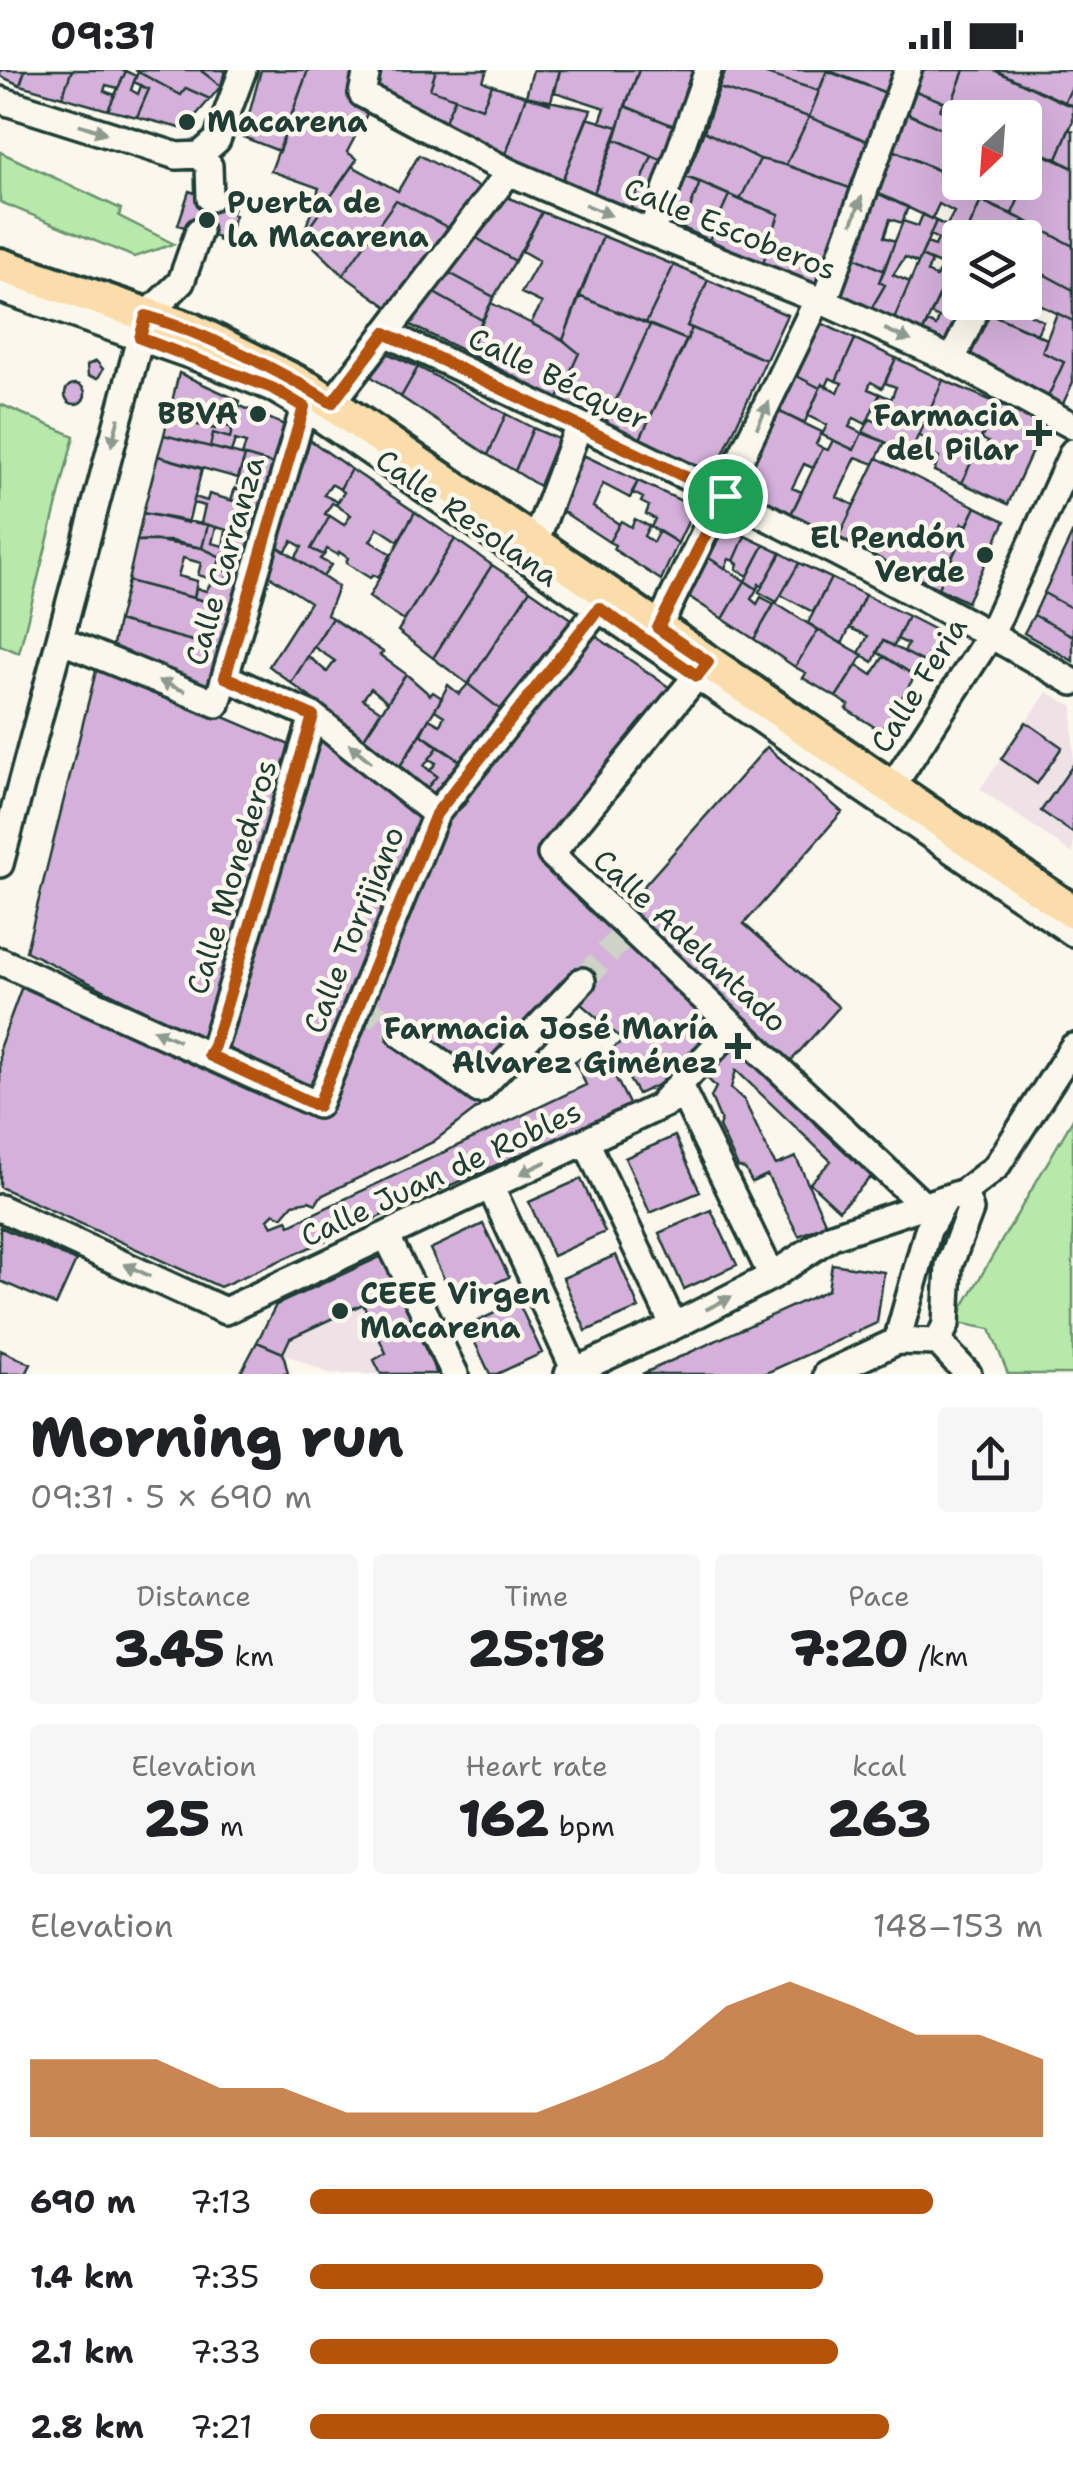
<!DOCTYPE html>
<html lang="en">
<head>
<meta charset="utf-8">
<style>
	body { margin:0; font-family:"Shantell Sans",sans-serif; background:#f6f6f6; color:#202124; height:100vh; display:flex; flex-direction:column; font-size:38px; white-space:nowrap }
	* { box-sizing:border-box; margin:0 }
	p { font-size:32px; color:#757577 }
	.icon { flex:none; width:55px; height:55px; fill:none; stroke:currentColor; stroke-width:2; stroke-linecap:round; stroke-linejoin:round }
	.map { position:relative; height:1304px; overflow:hidden }
	.sheet { display:flex; flex-direction:column; background:#fff; flex:1 }
	.sheet>* { flex:none }
	.needle { width:65px; rotate:205deg }
	.controls { position:absolute; left:942px; top:30px; display:grid; gap:20px }
	.controls a { display:grid; place-items:center; width:100px; height:100px; border-radius:10px; background:#fff; box-shadow:0 10px 40px #0002; font-size:50px }
	.pin { position:absolute; display:grid; place-items:center; width:85px; height:85px; color:#fff; margin:-42px; border:5px solid #fff; border-radius:50%; box-shadow:0 2px 10px #0007 }
	.round { display:grid; place-items:center; flex:none; width:105px; height:105px; border-radius:10px; background:#f6f6f6 }
	.head { display:flex; align-items:center; justify-content:space-between; height:170px; padding:0 30px }
	h1 { font-size:55px; font-weight:800; line-height:75px }
	.figures { display:grid; grid-template-columns:repeat(3,1fr); gap:15px; height:170px; padding:10px 30px }
	.figures div { display:grid; align-content:center; border-radius:10px; background:#f6f6f6; text-align:center }
	.figures b { font-size:50px; font-weight:800 }
	.figures small { font-size:28px; font-weight:400 }
	.figures p { font-size:28px }
	.chart { height:280px; padding:20px 30px }
	.chart p { display:flex; justify-content:space-between }
	.chart svg { width:100%; height:180px; margin-top:10px; fill:#b45309; opacity:.7 }
	ul { padding:0 30px; list-style:none; font-size:32px }
	li { display:grid; grid-template-columns:160px 120px 1fr; align-items:center; height:75px }
	li i { height:25px; border-radius:12px; background:#b45309 }
	.status { display:flex; justify-content:space-between; align-items:center; height:70px; padding:0 50px; background:#fff; direction:ltr }
	.status svg { height:28px; fill:currentColor }
	.map>svg:first-child { display:block }
	.built { fill:#efe2e7 }
	.green { fill:#b7eaaa; stroke:#6b946f; stroke-width:2.5 }
	.building { fill:#d4b0da; stroke:#1f3d34; stroke-width:2.5 }
	.lines { fill:none; stroke-linecap:round; stroke-linejoin:round }
	.minor-tunnel { stroke:#cfd2c7; stroke-width:25; stroke-dasharray:25 12; stroke-linecap:butt }
	.minor-casing { stroke:#1f3d34; stroke-width:32 }
	.major-casing { stroke:#1f3d34; stroke-width:40 }
	.minor { stroke:#fbf7ec; stroke-width:25 }
	.major { stroke:#faddab; stroke-width:32 }
	.oneway { fill:#8d9a90 }
	.route-casing { stroke:#fff; stroke-width:20 }
	.route { stroke:#b45309; stroke-width:12 }
	.poi-dot { fill:#1f3d34; stroke:#fbf7ec; stroke-width:4 }
	.labels { text-anchor:middle; stroke-width:9; stroke-linejoin:round; paint-order:stroke }
	.poi-label { font-size:30px; font-weight:bold; fill:#1f3d34; stroke:#fbf7ec; text-anchor:end }
	.street-label { font-size:30px; fill:#1f3d34; stroke:#fbf7ec }
</style>
</head>
<body>
<div class="status"><b>09:31</b><svg viewBox="0 0 49 12"><path d="M0 12V9h3v3zM5 12V6h3v6zM10 12V3h3v9zM15 12V0h3v12zM26 1h20v11H26zM47 4h2v5h-2z"/></svg></div>
<div class="map">
<svg width="1073" height="1304" viewBox="0 0 1073 1304">
	<rect width="100%" height="100%" fill="#fbf7ec"/>
	<filter id="ink" filterUnits="userSpaceOnUse"><feTurbulence type="fractalNoise" baseFrequency=".01" numOctaves="2"/><feDisplacementMap in="SourceGraphic" scale="20" xChannelSelector="R" yChannelSelector="G"/><feConvolveMatrix kernelMatrix="1 2 1 2 8 2 1 2 1" color-interpolation-filters="sRGB"/></filter>
	<g filter="url(#ink)">
		<path class="built" d="M1047,622L1073,636V784L980,719Z
			M382,1186L437,1304H330L257,1272L276,1236Z"/>
		<path class="green" d="M0,82L121,139L119,146L174,174L134,187L0,132Z
			M0,334L74,366L19,583L0,575Z
			M1073,1049V1304H1008L990,1259L954,1252Z"/>
		<path class="building" d="M0,0H25L20,15L0,6Z
			M25,0H72L62,27L20,15Z
			M72,0H124L126,1L118,18L106,15L104,21L115,25L108,40L62,27Z
			M135,0H200L221,16L210,29L186,18L181,25Z
			M200,0H225L221,16Z
			M261,0H308L279,81L243,67Z
			M308,0H359L370,38L347,82L357,89L303,166L319,118L271,101Z
			M378,0H436L430,19L455,28L442,58L374,26Z
			M436,0H487L483,11L492,15L482,38L430,19Z
			M533,0H560L550,34L526,26Z
			M560,0H639L618,57L600,52L605,38L555,22Z
			M639,0H699L679,58L625,36Z
			M726,0H767L766,4L819,21L809,47L719,18Z
			M767,0H827L819,21L766,4Z
			M827,0H898L889,24Z
			M920,0H964L951,35L913,20Z
			M964,0H994L1073,36V51L1057,89L1039,82L1012,144L981,131L985,121L965,112H1025V48H960V110L891,79L904,42L942,59Z
			M994,0H1073V15L1064,33Z
			M126,1L136,6L131,20L138,24L141,16L149,19L137,47L108,40Z
			M827,1L889,24L872,73L809,47Z
			M138,2L181,25L186,18L210,29L184,59L137,47L149,19L134,12Z
			M492,15L526,26L506,84L442,58L455,28L482,38Z
			M1073,15V36L1064,33Z
			M719,18L809,47L786,95L760,89L704,61Z
			M913,20L951,35L949,38L942,35L940,40L948,43L942,59L904,42Z
			M526,26L591,40L561,113L506,84Z
			M625,36L679,58L669,93L615,69Z
			M809,47L872,73L855,120L786,95Z
			M587,48L618,57L593,125L561,113Z
			M1069,59L1073,61V98L1057,89Z
			M704,61L760,89L740,130L686,107Z
			M615,69L652,86L630,140L593,125Z
			M891,79L954,108L949,120L962,127L968,114L985,121L966,165L947,155L954,142L939,134L932,149L875,122Z
			M1039,82L1073,98V176L1012,144Z
			M419,85L488,122L458,163L396,130L343,205L303,166L352,96L398,121Z
			M652,86L669,93L649,147L630,140Z
			M760,89L786,95L855,120L820,217L763,193L779,144L740,130Z
			M686,107L700,112L683,158L669,155Z
			M700,112L729,125L709,170L683,158Z
			M189,121L234,136L232,144L235,145L226,173L218,170L219,168L178,155Z
			M875,122L908,137L902,153L890,149L884,167L895,171L884,201L852,186Z
			M500,124L542,142L515,191L470,164Z
			M729,125L779,144L763,193L709,170Z
			M396,130L458,163L396,243L343,205Z
			M981,131L1024,150L1018,164L1024,168H972L966,165Z
			M542,142L603,166L563,270L531,253L542,233L521,223L539,191L522,181Z
			M923,144L936,151L918,193L905,187L893,205L910,212L894,249L871,239L885,215L879,212L903,151L918,156Z
			M1024,150L1073,176V220L1025,194V168L1018,164Z
			M936,151L959,162L955,171L960,173V203L951,199L955,192L945,188L942,195L921,186L927,173L935,176L938,169L930,165Z
			M470,164L515,191L494,227L444,200Z
			M603,166L674,195L646,253L579,226Z
			M852,186L884,201L879,212L885,215L871,239L837,224Z
			M921,186L932,191L927,202L936,207L942,195L951,200L922,263L894,249Z
			M1025,194L1073,220V251L1038,234L1031,245L1043,251L1037,264L984,241L987,232H1025Z
			M674,195L708,210L687,256L692,258L687,270L646,253Z
			M444,200L494,227L482,250L429,220Z
			M951,200L960,203V232H972L952,279L922,263L928,252L936,256L939,248L931,244L943,218L952,222L957,212L947,208Z
			M708,210L787,245L766,290L687,256Z
			M429,220L482,250L468,283L406,253Z
			M579,226L650,255L606,352L558,329L579,283L563,270Z
			M491,233L563,270L579,283L558,329L468,283Z
			M984,241L1047,269L1042,282L1064,292L1047,329L963,284Z
			M1057,243L1073,251V312L1061,338L1047,329L1064,292L1042,282Z
			M819,252L855,269L836,311L830,308L826,317L822,314L820,318L795,305Z
			M650,255L687,270L640,369L606,352Z
			M692,258L766,290L713,406L640,369Z
			M855,269L896,288L882,318L871,312L868,319L880,324L866,354L854,348L849,357L862,363L854,380L822,365L827,355L808,346L822,314L838,322L842,313L836,311Z
			M378,279L418,297L401,327L363,301Z
			M896,288L943,310L910,384L863,362L870,349L880,353L884,342L873,338L880,324L891,329L896,317L885,313Z
			M96,291L103,299L98,308L88,306L87,295Z
			M418,297L506,344L488,385L401,327Z
			M179,303L240,331L232,358L218,353L215,359L168,348Z
			M795,305L820,318L804,354L778,341Z
			M943,310L997,333L962,413L934,401L939,388L920,380L925,369L919,366Z
			M65 324a10 10 0 1 1 20 0a10 10 0 1 1-20 0Z
			M997,333L1044,355L1008,434L962,413L978,376L985,379L988,372L981,368Z
			M238,335L289,357L277,395L242,385L246,373L235,370L231,382L210,377L213,363L230,368Z
			M778,341L822,362L816,374L823,378L813,398L804,394L792,418L802,422L790,446L740,421Z
			M506,344L533,358L515,401L488,385Z
			M168,348L215,359L218,353L232,358L230,368L213,363L210,377L164,365Z
			M533,358L558,369L539,416L515,401Z
			M862,363L885,372L874,394L856,387L837,427L854,435L838,468L790,446L823,378L828,380L833,370L854,380Z
			M164,365L245,386L238,408L158,386Z
			M303,365L351,399L340,419L331,414L324,425L338,432L336,435L332,433L325,444L330,446L311,479L324,485L320,489L331,495L323,507L295,488L302,477L292,471L285,482L273,473Z
			M579,383L638,411L630,428L603,414L593,437L619,454L609,472L556,437Z
			M158,386L202,399L188,453L143,443Z
			M245,386L277,395L265,440L231,430L235,418L241,421L242,415L237,414Z
			M877,388L976,437L967,455L962,453L959,460L964,462L949,493L944,490L940,500L945,503L938,518L838,468Z
			M351,399L415,442L398,471L378,458L370,471L391,484L378,508L373,505L370,508L346,493L348,488L339,482L338,485L327,479L324,485L311,479L330,446L344,455L351,445L336,435L344,422L340,419Z
			M638,411L695,437L678,473L651,457L655,449L646,444L649,436L641,432L643,428L632,422Z
			M209,424L265,440L257,468L201,453L205,436L193,433L195,427L207,431Z
			M976,437L1005,451L967,532L938,518Z
			M415,442L455,469L404,551L369,527Z
			M143,443L208,455L202,478L171,471H137Z
			M635,449L649,456L644,466L653,472L659,461L678,473L661,510L613,479L615,475L609,472L621,451L631,457Z
			M208,455L216,457L212,473L223,476L226,460L257,468L248,495L228,489L229,484L222,483L221,487L202,478Z
			M725,456L745,466L734,491L729,489L725,498L709,488Z
			M1073,462V539L1044,523Z
			M745,466L764,475L748,506L736,499L738,494L734,491Z
			M455,469L492,495L433,588L398,561Z
			M151,470L202,478L221,487L217,498L229,502L225,513L198,505L201,493L183,488L178,506L197,511L194,528L128,511L137,471Z
			M273,473L338,517L327,545L332,548L291,613L269,596L310,532L262,501Z
			M764,475L781,483L762,517L759,514L757,519L745,511Z
			M781,483L799,493L777,532L759,522Z
			M709,488L745,511L723,549L688,526Z
			M233,490L248,495L235,539L194,528L196,518L206,521L213,509L225,513Z
			M799,493L831,508L813,542L781,525Z
			M492,495L530,520L468,614L433,588Z
			M831,508L865,525L842,574L808,553Z
			M128,511L235,539L222,579L118,551Z
			M745,511L757,519L751,529L757,534L761,527L774,534L754,569L723,549Z
			M530,520L576,552L505,643L468,614Z
			M1044,523L1073,539V566L1034,545Z
			M865,525L908,546L894,576L883,571L873,592L859,583L868,566L850,558Z
			M775,533L818,560L795,597L754,569Z
			M1034,545L1073,566V591L1024,563Z
			M908,546L941,563L924,592L904,582L908,574L897,569Z
			M332,548L383,582L380,585L406,604L388,632L371,618L363,629L381,641L364,668L291,613L308,586L327,602L335,591L314,577Z
			M118,551L222,579L211,617L112,579Z
			M818,560L863,585L836,627L803,608L806,603L795,597Z
			M590,562L673,620L546,785L729,951L671,1009L638,1024L611,980L623,970L581,934L484,1033L433,1072L321,1126L316,1134L309,1131L293,1134L282,1147L274,1143L268,1149L272,1156L287,1150L290,1155L586,1015L575,991L601,979L630,1036L220,1217L0,1117V976L22,916L17,914L22,900L326,1044L442,756L468,731L465,722Z
			M883,571L924,592L915,606L877,582Z
			M884,586L915,606L881,661L846,639L849,635L836,627L857,595L872,605Z
			M98,593L299,679L208,972L26,881Z
			M406,604L430,625L433,622L442,628L400,696L364,668Z
			M468,614L505,643L465,694L421,664L429,649L440,655L444,646L435,640L448,615L459,624Z
			M1026,652L1062,677L1037,714L1001,689Z
			M317,662L425,746L322,1024L224,977Z
			M421,664L438,677L424,696L437,706L427,718L400,696Z
			M438,677L465,694L439,727L427,718L437,706L430,701L436,693L429,689Z
			M767,677L842,742L744,854L839,937L790,992L620,843Z
			M1073,695V763L1041,741Z
			M738,960L885,1100L874,1111L870,1108L839,1140L810,1113L831,1091L736,1000L731,1018L744,1030L772,1089L776,1095L796,1087L826,1154L799,1166L767,1105L752,1112L745,1099L738,1097L719,1057L721,1051L711,1027L716,1017L699,1000Z
			M675,1066L700,1122L650,1143L625,1088Z
			M581,1109L605,1162L553,1186L529,1132Z
			M711,1140L737,1195L684,1219L659,1163Z
			M483,1154L509,1207L455,1232L430,1179Z
			M0,1157L76,1191L56,1235L0,1211Z
			M616,1185L639,1238L586,1261L563,1208Z
			M382,1186L437,1304H381L374,1290L386,1283L363,1234L290,1268L283,1283L257,1272L276,1235Z
			M832,1194L884,1202L877,1253L764,1304H642L828,1220Z
			M518,1232L542,1283L497,1304H490L467,1256Z
			M257,1272L283,1283L288,1304H240Z
			M0,1280L31,1294L26,1304H0Z"/>
		<g class="lines">
			<path class="minor-tunnel" d="M582,911L630,858
				M359,933L401,964"/>
			<g class="minor-casing">
				<path id="minor" d="M367,0L362,24L509,102L651,163L824,232L952,290L1073,356
					M0,30L177,86L200,85
					M200,85L217,70L243,0
					M200,85L209,96L210,128
					M651,163L708,0
					M0,219L195,287L272,318L304,337L1073,863
					M824,232L908,0
					M385,263C618,372 851,483 1073,612
					M952,290L979,232
					M332,333L509,102
					M534,475L579,355
					M658,558L818,229
					M60,570L217,634L308,324
					M705,596L551,784L922,1134
					M225,607L313,646L436,744
					M892,717L991,564L1073,382
					M0,794L146,246L181,212L199,161
					M0,891L318,1035L436,744L608,527
					M401,964L479,1020L582,911
					M209,985L214,976L313,646
					M662,1033L734,957
					M586,1072L674,1256
					M491,1118L575,1301
					M0,1138L225,1241L684,1025L772,1206
					M387,1167L455,1304
					M897,1271L928,1160L946,1128
					M938,1272L946,1254L949,1196L970,1140L964,1122
					M938,1272L968,1304
					M568,1304L674,1256L772,1206L832,1166L964,1122L996,1097L1073,977
					M827,1304L897,1271L938,1272"/>
			</g>
			<g class="major-casing">
				<path id="major" d="M0,195L192,260L310,319L1073,842"/>
			</g>
			<use href="#minor" class="minor"/>
			<use href="#major" class="major"/>
		</g>
		<defs><path id="oneway-solid" d="M-6-.8H1V-3.2L6.5 0L1 3.2V.8H-6Z" transform="scale(2.5)"/></defs>
		<g class="oneway">
			<use href="#oneway-solid" transform="translate(93 59) rotate(18)"/>
			<use href="#oneway-solid" transform="translate(598 140) rotate(23)"/>
			<use href="#oneway-solid" transform="translate(857 140) rotate(-70)"/>
			<use href="#oneway-solid" transform="translate(898 265) rotate(24)"/>
			<use href="#oneway-solid" transform="translate(763 345) rotate(-65)"/>
			<use href="#oneway-solid" transform="translate(115 362) rotate(105)"/>
			<use href="#oneway-solid" transform="translate(172 616) rotate(-158)"/>
			<use href="#oneway-solid" transform="translate(360 683) rotate(-141)"/>
			<use href="#oneway-solid" transform="translate(166 965) rotate(-156)"/>
			<use href="#oneway-solid" transform="translate(533 1098) rotate(154)"/>
			<use href="#oneway-solid" transform="translate(137 1200) rotate(-155)"/>
			<use href="#oneway-solid" transform="translate(719 1233) rotate(-27)"/>
		</g>
	</g>
	<g class="lines" filter="url(#ink)">
		<g class="route-casing">
			<path id="route" d="M146,246C213,266 273,297 332,333L385,263L725,426L658,558L708,592L697,606L599,538L436,744L318,1036L209,985L214,976L313,646L225,607L304,337L272,318L140,268Z"/>
		</g>
		<use href="#route" class="route"/>
	</g>
	<g class="poi-dot">
		<circle cx="187" cy="52" r="10"/>
		<circle cx="207" cy="150" r="10"/>
		<circle cx="258" cy="344" r="10"/>
		<path d="M1034 348h10v10h10v10h-10v10h-10v-10h-10v-10h10z"/>
		<circle cx="985" cy="485" r="10"/>
		<path d="M733 961h10v10h10v10h-10v10h-10v-10h-10v-10h10z"/>
		<circle cx="340" cy="1241" r="10"/>
	</g>
	<g class="labels">
		<g class="poi-label">
			<text x="207" y="62" text-anchor="start">Macarena</text>
			<text x="227" y="143" text-anchor="start">Puerta de<tspan x="227" dy="34">la Macarena</tspan></text>
			<text x="238" y="354">BBVA</text>
			<text x="1019" y="356">Farmacia<tspan x="1019" dy="34">del Pilar</tspan></text>
			<text x="965" y="478">El Pendón<tspan x="965" dy="34">Verde</tspan></text>
			<text x="718" y="969">Farmacia José María<tspan x="718" dy="34">Alvarez Giménez</tspan></text>
			<text x="360" y="1234" text-anchor="start">CEEE Virgen<tspan x="360" dy="34">Macarena</tspan></text>
		</g>
		<g class="street-label">
			<text transform="translate(730 159) rotate(22)" y="10">Calle Escoberos</text>
			<text transform="translate(558 309) rotate(26)" y="10">Calle Bécquer</text>
			<text transform="translate(467 448) rotate(35)" y="10">Calle Resolana</text>
			<text transform="translate(225 491) rotate(-74)" y="10">Calle Carranza</text>
			<text transform="translate(919 615) rotate(-58)" y="10">Calle Feria</text>
			<text transform="translate(232 807) rotate(-73)" y="10">Calle Monederos</text>
			<text transform="translate(354 860) rotate(-68)" y="10">Calle Torrijiano</text>
			<text transform="translate(690 871) rotate(43)" y="10">Calle Adelantado</text>
			<text transform="translate(441 1104) rotate(-25)" y="10">Calle Juan de Robles</text>
		</g>
	</g>
</svg>
<div class="controls">
<a><svg class="needle" viewBox="-14 -14 28 28"><path d="M0-13l5 13h-10z" fill="#e53935"/><path d="M0 13l5-13h-10z" fill="#757577"/></svg></a>
<a><svg class="icon" aria-label="layers" viewBox="0 0 24 24"><path d="M12 4l9 5-9 5-9-5zM3 14l9 5 9-5"/></svg></a>
</div>
<div class="pin" style="left:725px;top:426px;background:#1e9e55"><svg class="icon" aria-label="arrive" viewBox="0 0 24 24"><path d="M6 21V4h12l-3 4 3 4H6"/></svg></div>
</div>
<section class="sheet">
<div class="head"><div><h1>Morning run</h1><p>09:31 · 5 × 690 m</p></div><a class="round"><svg class="icon" aria-label="share" viewBox="0 0 24 24"><path d="M12 15V3M7 8l5-5 5 5M5 13v7h14v-7"/></svg></a></div>
<div class="figures">
<div><p>Distance</p><b>3.45<small> km</small></b></div>
<div><p>Time</p><b>25:18</b></div>
<div><p>Pace</p><b>7:20<small> /km</small></b></div>
</div>
<div class="figures">
<div><p>Elevation</p><b>25<small> m</small></b></div>
<div><p>Heart rate</p><b>162<small> bpm</small></b></div>
<div><p>kcal</p><b>263</b></div>
</div>
<div class="chart"><p><span>Elevation</span>148–153 m</p>
<svg viewBox="0 0 160 44" preserveAspectRatio="none"><path d="M0 44V25L10 25L20 25L30 32L40 32L50 38L60 38L70 38L80 38L90 32L100 25L110 12L120 6L130 12L140 19L150 19L160 25V44z"/></svg>
</div>
<ul>
<li><b>690 m</b>7:13<i style="width:85%"></i></li>
<li><b>1.4 km</b>7:35<i style="width:70%"></i></li>
<li><b>2.1 km</b>7:33<i style="width:72%"></i></li>
<li><b>2.8 km</b>7:21<i style="width:79%"></i></li>
</ul>
</section>
</body>
</html>
